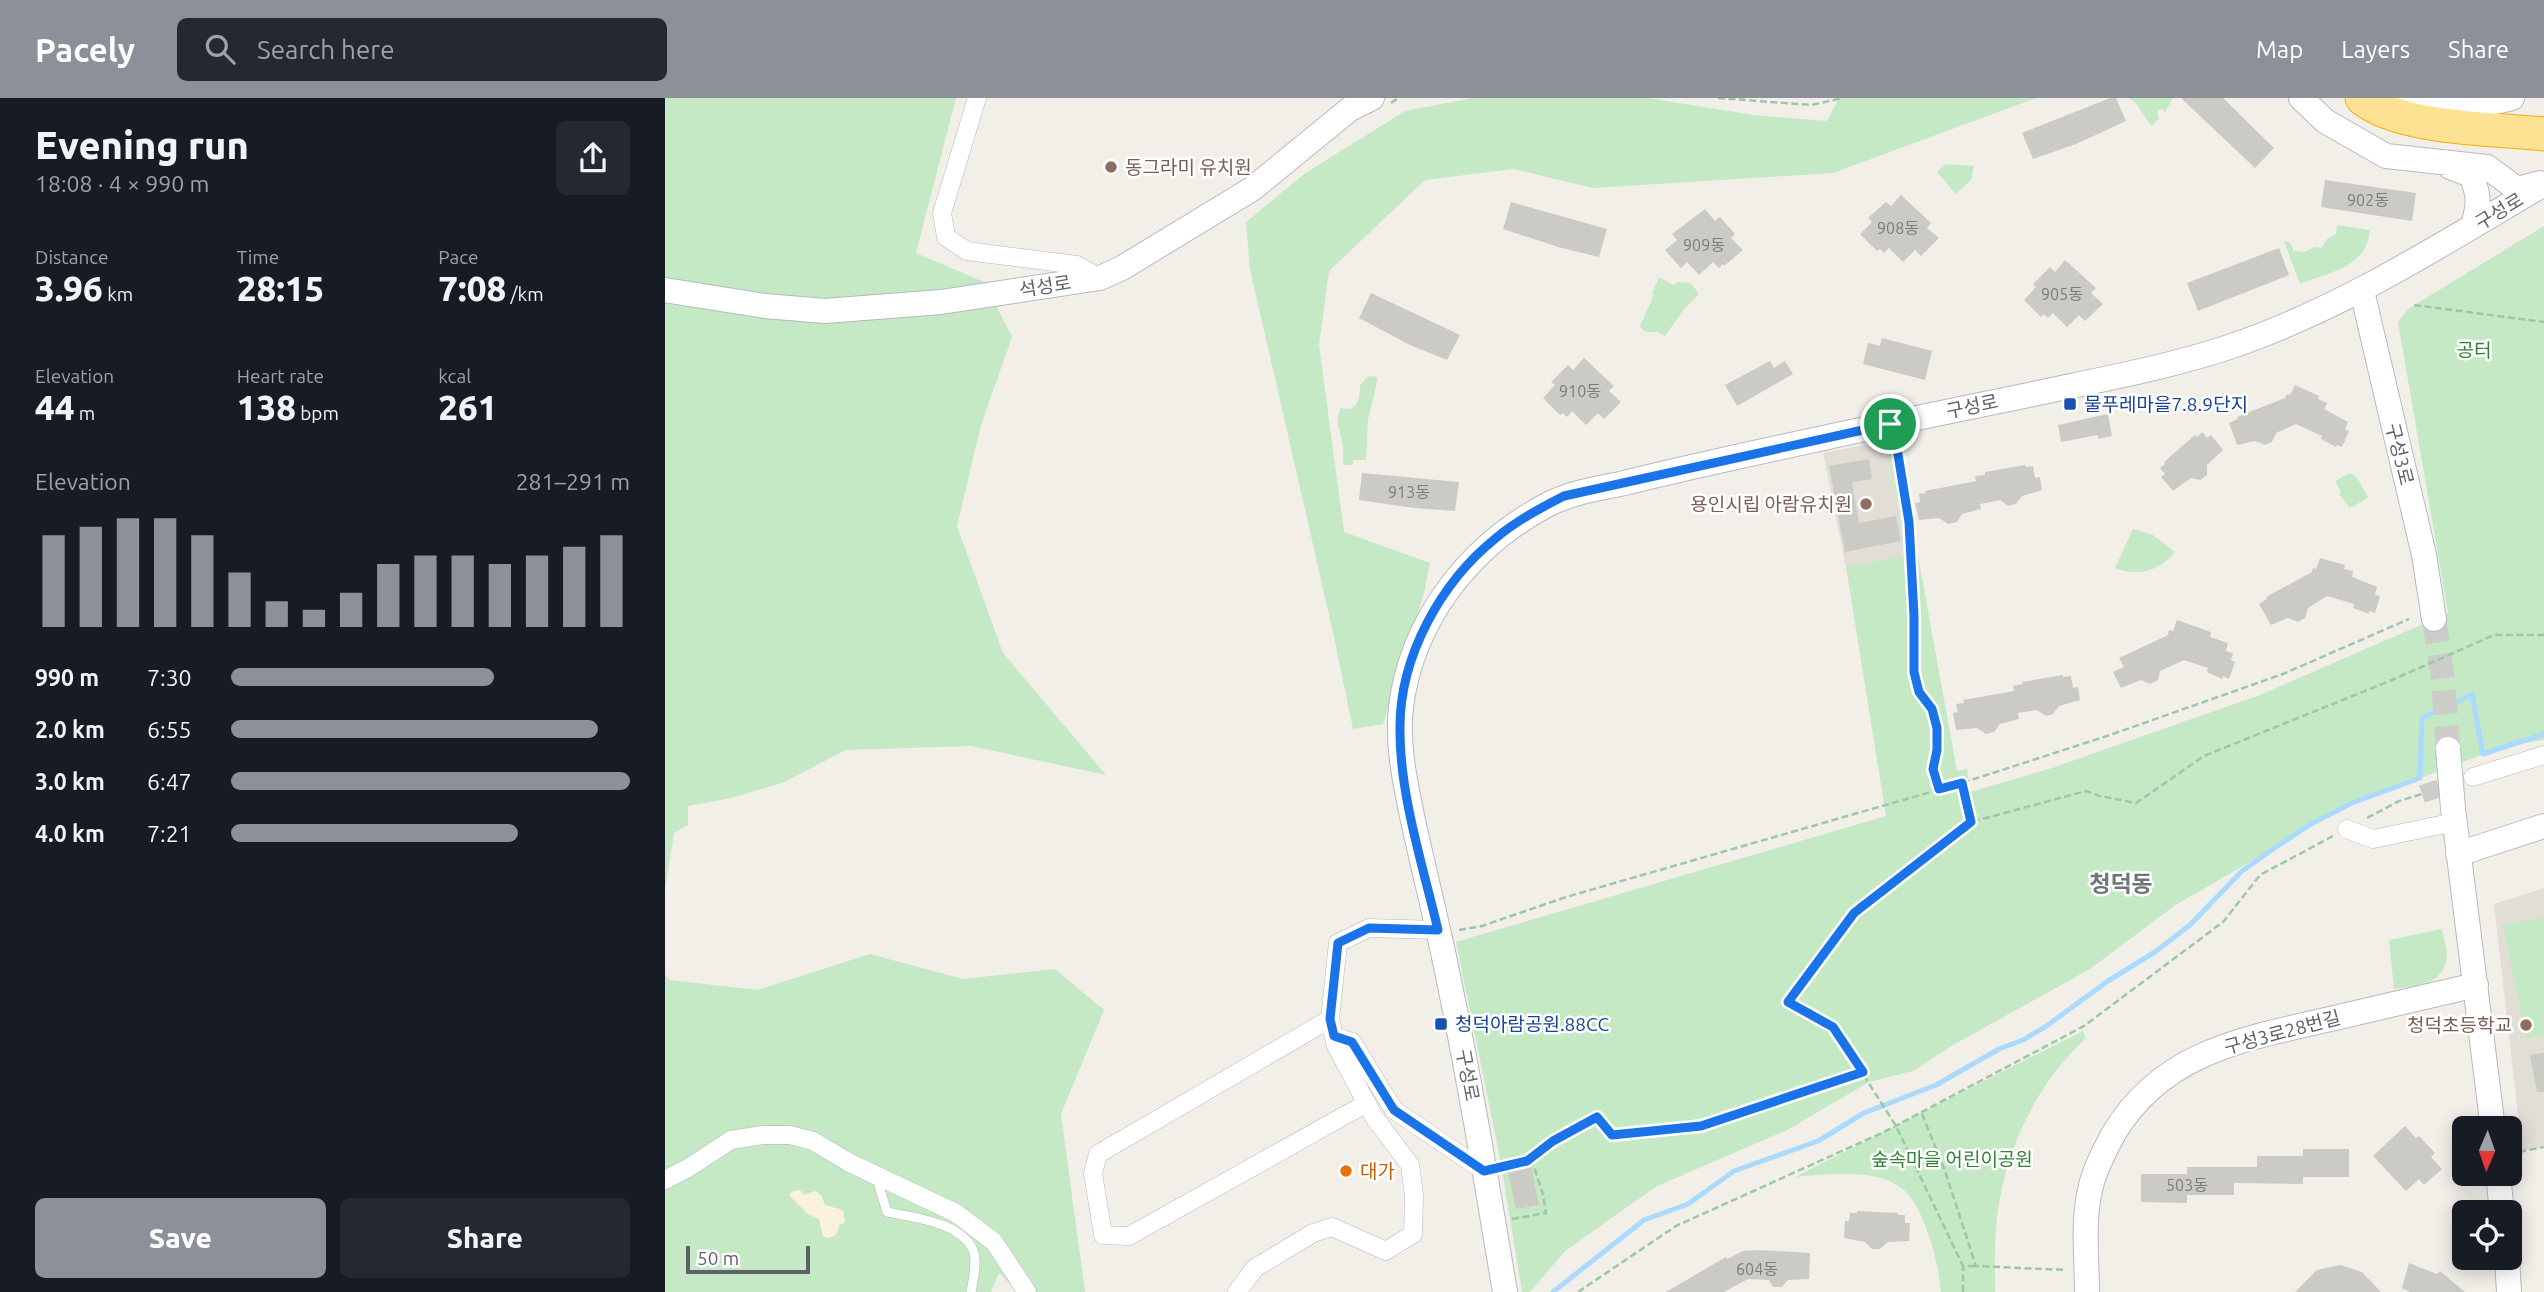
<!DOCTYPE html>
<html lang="en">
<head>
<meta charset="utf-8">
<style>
	body { margin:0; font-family:Ubuntu,"Noto Sans KR",sans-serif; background:#242831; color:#f1f3f6; height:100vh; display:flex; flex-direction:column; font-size:26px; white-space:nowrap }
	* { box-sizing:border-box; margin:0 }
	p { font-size:23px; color:#9ea1a6 }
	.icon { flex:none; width:38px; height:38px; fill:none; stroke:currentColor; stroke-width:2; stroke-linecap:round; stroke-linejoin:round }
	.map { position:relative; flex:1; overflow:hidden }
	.side { display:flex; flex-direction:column; background:#171b24; width:665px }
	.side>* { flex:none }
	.needle { width:46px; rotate:182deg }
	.fabs { position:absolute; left:1787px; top:1018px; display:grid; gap:14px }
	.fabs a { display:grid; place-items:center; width:70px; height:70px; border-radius:10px; background:#171b24; box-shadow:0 4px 18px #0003; font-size:35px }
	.scale { position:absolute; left:21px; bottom:18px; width:124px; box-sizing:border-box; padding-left:7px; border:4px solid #5f6368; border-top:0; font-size:19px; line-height:24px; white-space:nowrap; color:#5f6368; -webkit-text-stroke:5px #fff; paint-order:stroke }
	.pin { position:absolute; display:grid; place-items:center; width:60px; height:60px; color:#fff; margin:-30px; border:4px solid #fff; border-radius:50%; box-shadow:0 2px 7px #0007 }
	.round { display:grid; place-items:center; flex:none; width:74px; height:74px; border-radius:10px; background:#242831 }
	.overview { display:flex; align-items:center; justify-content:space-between; height:119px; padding:0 35px }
	h1 { font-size:38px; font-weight:800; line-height:52px }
	.figures { display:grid; grid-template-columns:repeat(3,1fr); gap:10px; height:119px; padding:7px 35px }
	.figures div { display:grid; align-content:center }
	.figures b { font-size:35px; font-weight:800 }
	.figures small { font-size:19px; font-weight:400 }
	.figures p { font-size:19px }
	.chart { height:196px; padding:14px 35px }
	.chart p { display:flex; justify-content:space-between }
	.chart svg { width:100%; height:126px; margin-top:7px; stroke:#8c9099; stroke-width:6 }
	.button { display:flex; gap:14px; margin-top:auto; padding:14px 35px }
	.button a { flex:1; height:80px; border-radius:10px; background:#8c9099; color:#fff; font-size:28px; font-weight:800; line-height:80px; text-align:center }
	.button a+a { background:#242831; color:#f1f3f6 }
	ul { padding:0 35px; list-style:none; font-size:23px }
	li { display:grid; grid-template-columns:112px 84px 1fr; align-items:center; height:52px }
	li i { height:18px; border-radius:9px; background:#8c9099 }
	header { display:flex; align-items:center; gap:42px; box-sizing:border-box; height:98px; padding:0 35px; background:#8c9099; color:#fff }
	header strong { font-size:33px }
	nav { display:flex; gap:38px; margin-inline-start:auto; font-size:24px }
	.search { width:490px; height:63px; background:#242831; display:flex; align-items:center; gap:18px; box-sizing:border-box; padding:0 24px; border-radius:10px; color:#9ea1a6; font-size:26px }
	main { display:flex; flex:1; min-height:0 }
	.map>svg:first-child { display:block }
	.education { fill:#e1ded6 }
	.green { fill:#c5e8c5 }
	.sand { fill:#fbf3d9 }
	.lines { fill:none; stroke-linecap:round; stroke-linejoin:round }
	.stream { stroke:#aadaff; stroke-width:5 }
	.building { fill:#cccac5 }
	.street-tunnel { stroke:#ccccc8; stroke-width:18; stroke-dasharray:18 9; stroke-linecap:butt }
	.secondary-tunnel { stroke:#ccccc8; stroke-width:24; stroke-dasharray:24 12; stroke-linecap:butt }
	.lane-casing { stroke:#b5b8bc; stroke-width:10 }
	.street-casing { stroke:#b5b8bc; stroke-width:19 }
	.secondary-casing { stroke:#b6babf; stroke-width:26 }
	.highway-casing { stroke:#f9ab00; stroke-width:35 }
	.path { stroke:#9cc7a9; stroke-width:2.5; stroke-dasharray:7 3.5; stroke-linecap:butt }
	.lane { stroke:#fff; stroke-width:9 }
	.street { stroke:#fff; stroke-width:18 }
	.secondary { stroke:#fff; stroke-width:24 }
	.highway { stroke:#fde293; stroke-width:33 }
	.secondary-bridge-casing { stroke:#b6babf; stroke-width:26; stroke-linecap:butt }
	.secondary-bridge { stroke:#fff; stroke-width:24 }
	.route-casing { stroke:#fff; stroke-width:14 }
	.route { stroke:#1a73e8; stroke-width:9 }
	.education-dot { fill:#8d6e63; stroke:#fff; stroke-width:2.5 }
	.transit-dot { fill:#1a4fb4; stroke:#fff; stroke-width:2.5 }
	.food-dot { fill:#e8710a; stroke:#fff; stroke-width:2.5 }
	.labels { text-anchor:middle; stroke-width:5; stroke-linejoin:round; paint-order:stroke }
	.number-label { font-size:16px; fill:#7a7d7f }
	.education-label { font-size:19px; fill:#785e54; stroke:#fff; text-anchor:end }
	.street-label { font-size:19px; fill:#5f6368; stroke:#fff }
	.park-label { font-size:19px; fill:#348238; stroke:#fff }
	.transit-label { font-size:19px; fill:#164399; stroke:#fff; text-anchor:start }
	.food-label { font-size:19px; fill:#c56008; stroke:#fff; text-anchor:start }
	.quarter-label { font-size:23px; font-weight:bold; fill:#70757a; stroke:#fff }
</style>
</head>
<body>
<header>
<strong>Pacely</strong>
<div class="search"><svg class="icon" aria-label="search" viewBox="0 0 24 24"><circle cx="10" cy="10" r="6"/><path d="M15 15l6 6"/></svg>Search here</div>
<nav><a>Map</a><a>Layers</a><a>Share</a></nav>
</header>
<main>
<section class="side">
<div class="overview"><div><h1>Evening run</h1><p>18:08 · 4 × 990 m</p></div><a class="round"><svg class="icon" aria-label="share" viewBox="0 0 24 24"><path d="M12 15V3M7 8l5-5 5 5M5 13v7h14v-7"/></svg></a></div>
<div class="figures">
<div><p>Distance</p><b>3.96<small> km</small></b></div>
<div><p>Time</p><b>28:15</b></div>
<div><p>Pace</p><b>7:08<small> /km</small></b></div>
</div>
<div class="figures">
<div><p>Elevation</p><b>44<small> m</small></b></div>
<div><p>Heart rate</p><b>138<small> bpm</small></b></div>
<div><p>kcal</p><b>261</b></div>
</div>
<div class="chart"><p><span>Elevation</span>281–291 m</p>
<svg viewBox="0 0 160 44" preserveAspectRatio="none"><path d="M5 44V12M15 44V9M25 44V6M35 44V6M45 44V12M55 44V25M65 44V35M75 44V38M85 44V32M95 44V22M105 44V19M115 44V19M125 44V22M135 44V19M145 44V16M155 44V12"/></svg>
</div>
<ul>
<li><b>990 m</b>7:30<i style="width:66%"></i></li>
<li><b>2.0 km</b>6:55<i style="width:92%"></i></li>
<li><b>3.0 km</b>6:47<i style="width:100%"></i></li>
<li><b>4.0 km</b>7:21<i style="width:72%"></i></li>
</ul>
<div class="button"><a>Save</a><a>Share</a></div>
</section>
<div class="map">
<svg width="1879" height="1194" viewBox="0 0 1879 1194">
	<rect width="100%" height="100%" fill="#f1efe8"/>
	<path class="education" d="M1220,343L1243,457L1181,469L1158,355Z
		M1879,790V1049L1857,1053L1829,806Z"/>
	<path class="green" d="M0,0H291L251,155L319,184L347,239L316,327L292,428L338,555L441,677L306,648L181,652L117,685L66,700L23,708V727L9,735L0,793Z
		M808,0H983L1088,17L1162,23L1174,0H1371L1168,75L928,90L848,71L760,82L664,173L654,247L679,434L765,465L759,495L718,626L688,631L668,534L585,171L581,124L639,76L740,13Z
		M1463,0H1508L1500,14L1497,11L1493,12L1492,16L1494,20L1487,28C1477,18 1476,6 1463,0Z
		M1281,66L1309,68L1306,82L1291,96L1272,74Z
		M1672,127L1705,132C1702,169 1665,174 1635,186L1619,143L1625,144L1629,153L1639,154L1650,149L1657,150L1662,141L1671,136Z
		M1879,128V642L1840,648L1679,709L1509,808L1425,871L1288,947L1248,973L1204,984L1124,1031L992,1088L900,1153L865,1194H857L835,1060L791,844L1221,718L1181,469L1243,457L1220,343L1232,342L1292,673L1302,671L1305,694L1387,670L1595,597L1783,515L1733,224L1743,211Z
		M994,179L1008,187L1014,184L1026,185L1034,196L1019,211L1000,238L992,234H980L975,228L989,197L987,196Z
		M709,278L713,280L703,322L701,362H688V367H678C678,359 679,351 677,343C675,330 669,323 676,310C693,315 695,300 695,287L702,279Z
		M1685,375L1693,381L1703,400L1685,410L1674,396L1676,394L1670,383Z
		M1468,431L1488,437L1510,454C1494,473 1474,479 1450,470Z
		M1879,819V938L1861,940L1838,827Z
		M1777,831C1778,840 1784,855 1781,864C1775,888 1749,888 1729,891L1724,842Z
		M205,856L298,881L390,871L439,912L396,1016L420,1194H353L334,1175L326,1194H0V876L4,882L92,892Z
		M1418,933L1421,940C1371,986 1340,1052 1332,1119C1329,1144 1330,1169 1330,1194H1276C1274,1174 1270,1154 1263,1136C1258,1121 1252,1105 1240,1093C1214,1069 1162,1076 1130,1079Z"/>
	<path class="sand" d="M135,1092L139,1097L150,1093L156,1097L160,1107L178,1112L180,1125L175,1126L171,1137L164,1140L158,1138L154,1121L143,1116L124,1097L128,1093Z"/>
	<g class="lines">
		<path class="stream" d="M888,1194L979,1122L1023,1106L1069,1073L1153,1043L1199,1015L1271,987L1334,951L1358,942L1380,929L1443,883L1490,854L1525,827L1577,773L1608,751L1646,726L1687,705L1755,680L1757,620L1807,597L1818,656L1879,636"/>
	</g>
	<path class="building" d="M1445,0H1451L1461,23L1411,46L1368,61L1357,35Z
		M1516,0H1558L1609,50L1590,70Z
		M1660,82L1751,95L1747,123L1656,109Z
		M1236,97L1266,125L1262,130L1274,140L1256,158L1250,152L1238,164L1224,150L1219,155L1215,151L1212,153L1195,136L1207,124L1203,120L1221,104L1226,108Z
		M846,104L942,131L934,159L893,149L838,131Z
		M1040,111L1050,123L1055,119L1070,136L1066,140L1078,152L1059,168L1058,166L1054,170L1048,164L1034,177L1022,164L1016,170L1000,152L1012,142L1007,136Z
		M1614,150L1624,177L1533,213L1522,185Z
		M1400,162L1431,190L1426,195L1438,206L1420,223L1414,217L1402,229L1388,215L1383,220L1379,216L1376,219L1359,202L1371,189L1368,186L1385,169L1390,174Z
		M706,195L795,237L782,262L745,247L694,220Z
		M1217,240L1267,253L1260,282L1198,266L1203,245L1215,248Z
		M919,260L949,288L944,293L956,304L939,321L933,315L921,327L907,313L902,319L898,315L895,317L878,300L890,287L886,284L903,267L908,272Z
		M1105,263L1109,270L1120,263L1128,276L1072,308L1060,287Z
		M1630,287L1654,298L1653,301L1662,305L1659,311L1683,324L1680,331L1684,333L1677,349L1672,347L1671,349L1656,341L1657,338L1631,326L1611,335L1607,344L1600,347L1590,343L1572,347L1564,325L1573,321L1572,319L1620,300L1622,296L1625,297Z
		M1443,316L1447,338L1433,341V337L1396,344L1393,327Z
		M1537,334L1542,340L1546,337L1558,352L1542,367V377L1535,382L1526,380L1508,393L1496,379L1500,376L1495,370L1500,366L1499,364L1530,337L1532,339Z
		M1204,361L1207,381L1187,384L1194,425L1231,418L1236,443L1180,454L1164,368Z
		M1360,367L1361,369L1368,368L1370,380L1375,379L1377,392L1357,398L1351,406L1343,408L1335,402L1315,406L1316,411L1297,416L1292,424L1283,426L1274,420L1254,422L1250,405L1255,404L1254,396L1261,395L1260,393L1311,383L1310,378L1320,377V374Z
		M697,375L794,384L790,413L749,410L694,402Z
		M1655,460L1680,467L1679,471L1688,473L1687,479L1712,489L1710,497L1715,498L1710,515L1704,513V516L1688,510L1689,506L1662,498L1643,510L1640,520L1633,524L1623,520L1606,527L1594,506L1602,501L1601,499L1647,474L1648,470L1651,471Z
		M1512,522L1546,534L1545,539L1563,545L1561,553L1568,555L1566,562L1570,564L1564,581L1558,578L1557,581L1542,574L1543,570L1519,562L1495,573L1493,582L1485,586L1476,582L1456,590L1448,574L1459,569L1454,560L1503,537L1504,532L1508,533Z
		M1398,577V579L1406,578L1408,590L1413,589L1415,602L1394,608L1388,616L1381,618L1372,612L1353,615L1354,621L1335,626L1329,634L1321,636L1312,630L1291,632L1288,615L1293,614L1291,606L1299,605L1298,602L1349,593L1348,588L1358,586L1357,584Z
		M1879,955V994H1872L1865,957Z
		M1740,1028L1751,1040L1754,1038L1770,1055L1766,1059L1777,1071L1759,1087L1754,1081L1741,1093L1708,1058Z
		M1638,1051H1684V1079H1638V1086L1569,1085V1097H1522V1105L1476,1104V1076H1522V1069H1592V1058H1638Z
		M866,1067L874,1107L851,1111L842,1070Z
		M1192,1113L1233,1115V1117H1240V1125H1245L1244,1143L1223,1144L1215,1151H1207L1200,1144L1179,1140L1180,1123H1184L1185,1115H1192Z
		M1094,1152L1145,1155L1144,1181L1123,1182L1117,1189H1108L1104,1182L1083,1181L1059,1194H1001L1061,1159L1062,1161L1078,1153Z
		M1744,1165L1772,1176L1775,1173L1800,1194H1745L1737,1190Z
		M1675,1167L1697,1174L1716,1194H1630L1652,1172Z"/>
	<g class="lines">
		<path class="street-tunnel" d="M1757,696L1797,683"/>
		<path class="secondary-tunnel" d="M1769,521L1778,581L1783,651"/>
		<g class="lane-casing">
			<path id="lane" d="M211,1078L222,1114C248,1119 300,1125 309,1155C312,1167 308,1182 306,1194"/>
		</g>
		<g class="street-casing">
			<path id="street" d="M312,0L277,115L281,139L302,153L412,167L435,180
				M1808,679L1879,657
				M1682,731L1708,741L1790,724
				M665,921L433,1056L428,1075L438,1137L464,1138L702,1005
				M669,938L687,944L729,1012L819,1073
				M0,1082L23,1070L66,1042L98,1037H125L148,1043L185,1065L291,1115L329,1144L362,1194
				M572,1194L590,1170L648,1135L667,1129L721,1153L748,1136L749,1097L745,1067L709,1019L671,948L665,921L673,845L704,830L773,832"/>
		</g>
		<g class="secondary-casing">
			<path id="secondary" d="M1636,0L1660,23L1721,58L1822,69L1852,91L1875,85
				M1741,0L1800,11L1847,0
				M1785,69L1806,77C1815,98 1814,106 1808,128
				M0,192L100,208L160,213L276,204L435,180L457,170L587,91L685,11L707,0
				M1697,193L1759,457L1769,521
				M1788,710L1828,1031
				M1793,756L1879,728
				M1833,1076L1837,1115
				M1842,1160L1844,1194
				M840,1194C821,1080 802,967 778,854C768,807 756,761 746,713C739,679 732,644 736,609C747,521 805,448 882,407C905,395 930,391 955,386C987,378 1018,371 1049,364C1152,341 1255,319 1359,298C1427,283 1498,271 1564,249C1677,211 1777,146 1879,86
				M1422,1194C1422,1159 1417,1123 1426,1088C1430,1070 1440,1052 1449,1035C1497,955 1577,941 1661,922C1711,910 1761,899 1811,887"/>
		</g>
		<g class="highway-casing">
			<path id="highway" d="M1697,0C1734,31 1831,31 1879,36"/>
		</g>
		<path class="path" d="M1053,0L1146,7L1178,0
			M726,5L733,0
			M1749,207L1879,224
			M1231,346L1244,424L1249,518V574L1254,594L1267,611L1272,630V652L1268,671L1274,691
			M1297,685L1306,724L1421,693L1435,698L1471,705L1539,658L1727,582L1829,537H1879
			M1702,720L1734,703L1757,696
			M1306,724L1189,815L1123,904L1168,929L1231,1028L1298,1168H1311
			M794,832L817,828L901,799L1297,685L1445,637L1618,576L1744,521
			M1257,1016L1280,1073L1311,1168L1401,1172
			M1844,1056L1879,1049
			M840,1068L861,1063L888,1043L932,1019L947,1037L1036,1029L1198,974
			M847,1121L881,1115L878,1096L866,1060
			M913,1194L1011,1128L1219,1034L1419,928L1558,824L1595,777L1668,738
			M1298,1194V1169"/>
		<use href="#lane" class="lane"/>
		<use href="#street" class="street"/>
		<use href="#secondary" class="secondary"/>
		<use href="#highway" class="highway"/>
		<g class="secondary-bridge-casing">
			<path id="secondary-bridge" d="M1783,651L1788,710"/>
		</g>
		<use href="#secondary-bridge" class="secondary-bridge"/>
	</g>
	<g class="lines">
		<g class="route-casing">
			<path id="route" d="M1225,326L1231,344L1244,424L1249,518V574L1254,594L1267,611L1272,630V652L1268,671L1274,691L1297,685L1306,724L1189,815L1123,904L1168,929L1198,974L1036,1028L947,1037L932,1019L888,1043L862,1063L819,1073L729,1012L687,944L669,938L665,921L673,845L704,830L773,832C758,768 734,695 735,629C735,558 776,484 831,440C851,423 875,410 899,398Z"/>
		</g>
		<use href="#route" class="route"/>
	</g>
	<g class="education-dot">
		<circle cx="446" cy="69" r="7"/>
		<circle cx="1201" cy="406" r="7"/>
		<circle cx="1861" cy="927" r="7"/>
	</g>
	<g class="transit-dot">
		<rect x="1398" y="299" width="14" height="14" rx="3.5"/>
		<rect x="769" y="919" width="14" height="14" rx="3.5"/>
	</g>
	<circle class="food-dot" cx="681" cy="1073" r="7"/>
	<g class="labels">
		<g class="number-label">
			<text x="1703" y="108">902동</text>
			<text x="1233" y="136">908동</text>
			<text x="1039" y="153">909동</text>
			<text x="1397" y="202">905동</text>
			<text x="915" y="299">910동</text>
			<text x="744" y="400">913동</text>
			<text x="1522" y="1093">503동</text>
			<text x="1092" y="1177">604동</text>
		</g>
		<g class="education-label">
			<text x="460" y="76" text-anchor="start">동그라미 유치원</text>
			<text x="1187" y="413">용인시립 아람유치원</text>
			<text x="1847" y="934">청덕초등학교</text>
		</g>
		<g class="street-label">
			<text transform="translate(1834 113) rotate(-31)" y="7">구성로</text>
			<text transform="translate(380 188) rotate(-9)" y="7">석성로</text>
			<text transform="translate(1307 308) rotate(-12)" y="7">구성로</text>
			<text transform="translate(1735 356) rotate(76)" y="7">구성3로</text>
			<text transform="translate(1617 934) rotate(-15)" y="7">구성3로28번길</text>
			<text transform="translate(803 977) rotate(79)" y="7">구성로</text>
		</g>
		<g class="park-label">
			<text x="1809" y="259">공터</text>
			<text x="1287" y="1068">숲속마을 어린이공원</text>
		</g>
		<g class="transit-label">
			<text x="1419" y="313">물푸레마을7.8.9단지</text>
			<text x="790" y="933">청덕아람공원.88CC</text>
		</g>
		<g class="food-label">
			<text x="695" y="1080">대가</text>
		</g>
		<g class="quarter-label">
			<text x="1456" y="794">청덕동</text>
		</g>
	</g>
</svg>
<div class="fabs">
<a><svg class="needle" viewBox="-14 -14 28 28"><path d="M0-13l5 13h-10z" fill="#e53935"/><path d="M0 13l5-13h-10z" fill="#9ea1a6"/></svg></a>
<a><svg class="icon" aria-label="locate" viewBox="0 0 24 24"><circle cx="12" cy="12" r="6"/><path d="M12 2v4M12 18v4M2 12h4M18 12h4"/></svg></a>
</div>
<div class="scale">50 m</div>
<div class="pin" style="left:1225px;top:326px;background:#1e9e55"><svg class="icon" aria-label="arrive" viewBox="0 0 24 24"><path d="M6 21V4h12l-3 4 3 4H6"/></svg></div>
</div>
</main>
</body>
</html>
